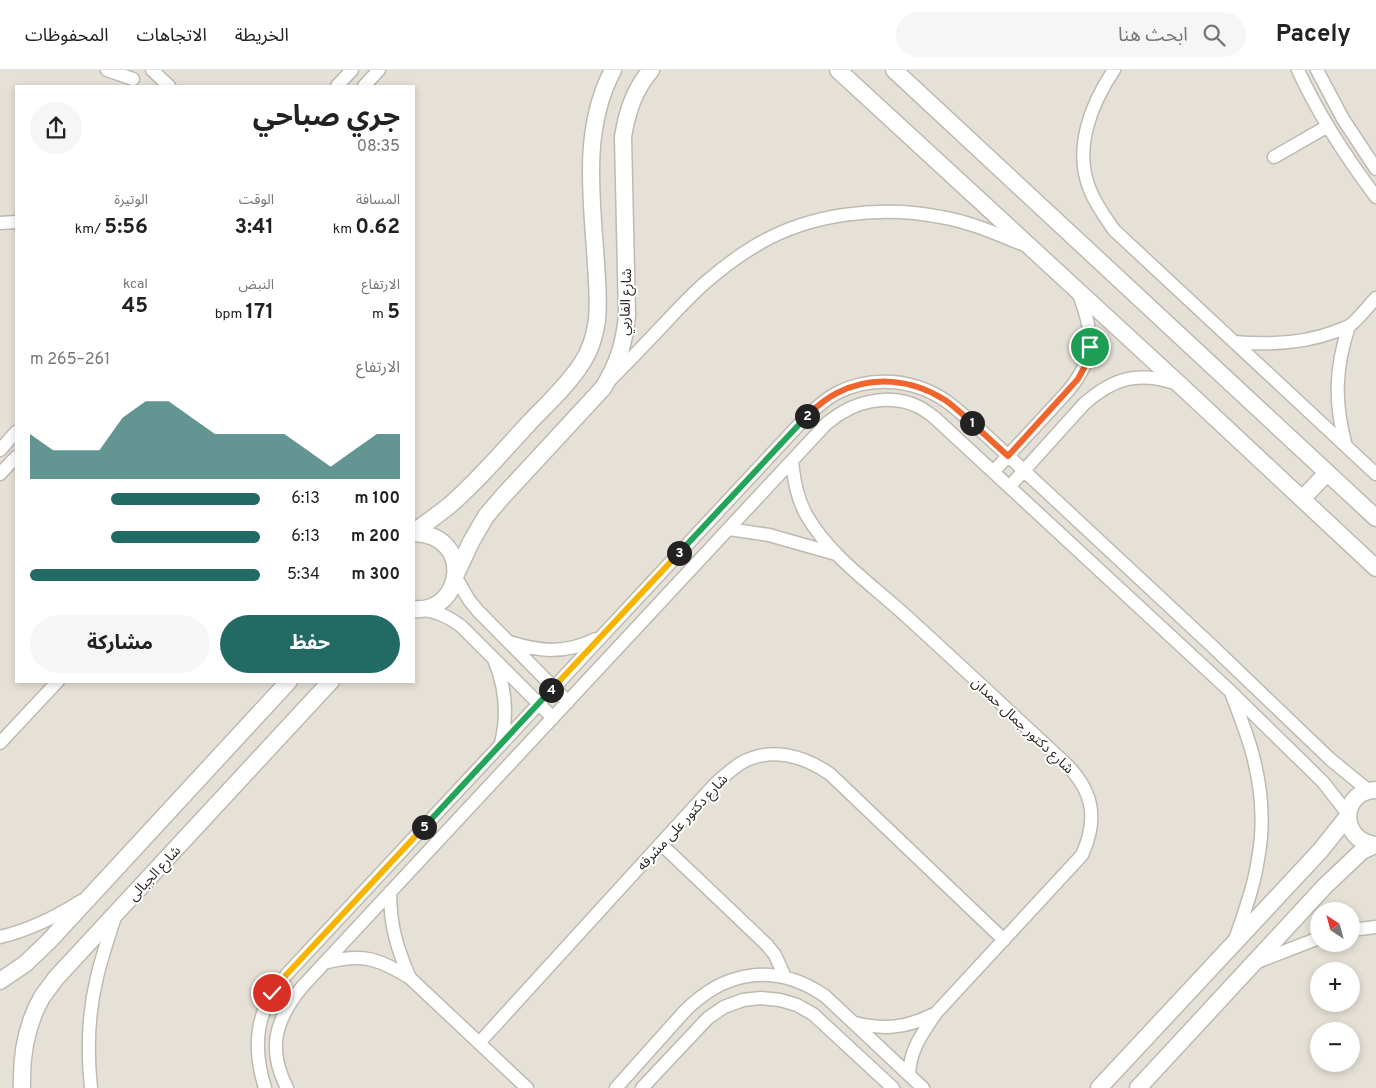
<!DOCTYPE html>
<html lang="ar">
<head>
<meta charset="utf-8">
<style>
	body { margin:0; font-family:Overpass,"Noto Sans Arabic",sans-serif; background:#f6f6f6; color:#222; direction:rtl; height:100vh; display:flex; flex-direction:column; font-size:19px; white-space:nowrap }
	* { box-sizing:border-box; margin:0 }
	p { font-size:16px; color:#767676 }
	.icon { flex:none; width:28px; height:28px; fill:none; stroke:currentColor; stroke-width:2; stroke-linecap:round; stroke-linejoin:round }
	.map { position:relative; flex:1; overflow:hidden; direction:ltr }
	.side { position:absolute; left:15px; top:15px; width:400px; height:598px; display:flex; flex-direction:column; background:#fff; border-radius:0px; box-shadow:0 2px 8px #0003; direction:rtl }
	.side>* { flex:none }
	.needle { width:32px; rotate:324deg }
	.tools { position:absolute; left:1310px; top:832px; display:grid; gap:10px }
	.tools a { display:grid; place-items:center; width:50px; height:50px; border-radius:50%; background:#fff; box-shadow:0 2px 8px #0003; font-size:25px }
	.pin { position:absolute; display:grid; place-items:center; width:42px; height:42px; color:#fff; margin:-21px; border:2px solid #fff; border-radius:50%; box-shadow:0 1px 5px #0007 }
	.km { position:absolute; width:25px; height:25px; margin:-12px; border-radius:50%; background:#222; color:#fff; font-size:14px; line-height:25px; text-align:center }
	.round { display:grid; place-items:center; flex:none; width:52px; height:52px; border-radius:26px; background:#f6f6f6 }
	.headline { display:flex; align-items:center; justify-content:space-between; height:85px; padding:0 15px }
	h1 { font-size:28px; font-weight:700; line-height:38px }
	.metrics { display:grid; grid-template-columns:repeat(3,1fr); gap:8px; height:85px; padding:5px 15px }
	.metrics div { display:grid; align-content:center }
	.metrics b { font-size:21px; font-weight:700 }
	.metrics small { font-size:14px; font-weight:400 }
	.metrics p { font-size:14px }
	.chart { height:140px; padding:10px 15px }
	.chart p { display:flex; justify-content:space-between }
	.chart svg { width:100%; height:90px; margin-top:5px; fill:#226b64; opacity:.7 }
	.action { display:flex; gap:10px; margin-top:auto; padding:10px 15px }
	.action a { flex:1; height:58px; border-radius:30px; background:#226b64; color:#fff; font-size:20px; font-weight:700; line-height:58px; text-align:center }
	.action a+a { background:#f6f6f6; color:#222 }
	ul { padding:0 15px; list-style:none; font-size:16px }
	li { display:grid; grid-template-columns:80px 60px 1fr; align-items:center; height:38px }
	li i { height:12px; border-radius:6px; background:#226b64 }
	header { display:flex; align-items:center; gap:30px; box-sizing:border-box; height:70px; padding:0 25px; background:#fff; border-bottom:1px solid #e0e0e0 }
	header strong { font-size:24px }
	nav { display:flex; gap:28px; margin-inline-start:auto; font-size:18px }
	.search { width:350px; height:45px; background:#f6f6f6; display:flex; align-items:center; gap:12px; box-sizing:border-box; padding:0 18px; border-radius:28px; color:#767676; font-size:19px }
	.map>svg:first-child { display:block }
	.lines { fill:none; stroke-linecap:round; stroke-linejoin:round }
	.minor-casing { stroke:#bfbab1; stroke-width:15 }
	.tertiary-casing { stroke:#bfbab1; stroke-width:19 }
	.minor { stroke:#fff; stroke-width:12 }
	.tertiary { stroke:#fff; stroke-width:16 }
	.split-1-casing { stroke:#fff; stroke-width:10 }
	.split-2-casing { stroke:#fff; stroke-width:10 }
	.split-3-casing { stroke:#fff; stroke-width:10 }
	.split-4-casing { stroke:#fff; stroke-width:10 }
	.split-5-casing { stroke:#fff; stroke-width:10 }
	.split-6-casing { stroke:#fff; stroke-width:10 }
	.split-1 { stroke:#f0652b; stroke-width:6 }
	.split-2 { stroke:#f0652b; stroke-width:6 }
	.split-3 { stroke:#22a559; stroke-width:6 }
	.split-4 { stroke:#f5b400; stroke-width:6 }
	.split-5 { stroke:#22a559; stroke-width:6 }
	.split-6 { stroke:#f5b400; stroke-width:6 }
	.labels { text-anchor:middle; stroke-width:4; stroke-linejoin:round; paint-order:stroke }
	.street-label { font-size:14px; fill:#2a2825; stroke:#fff }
</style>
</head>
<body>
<header>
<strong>Pacely</strong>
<div class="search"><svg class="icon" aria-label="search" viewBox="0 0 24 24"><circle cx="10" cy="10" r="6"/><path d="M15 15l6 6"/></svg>ابحث هنا</div>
<nav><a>الخريطة</a><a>الاتجاهات</a><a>المحفوظات</a></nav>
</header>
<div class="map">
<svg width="1376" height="1018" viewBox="0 0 1376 1018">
	<rect width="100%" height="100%" fill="#e6e1d7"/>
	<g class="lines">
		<g class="minor-casing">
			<path id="minor" d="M107,0L133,9
				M152,0L169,16
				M1114,0C1091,34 1073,79 1090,120C1096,135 1105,147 1114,160L1376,404
				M1298,0C1319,46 1346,87 1376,127
				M1317,0L1343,49L1376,99
				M337,16L352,0
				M364,16L379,0
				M1274,87L1328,56
				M0,153L16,152
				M1234,272C1268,275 1302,274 1334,262C1339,260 1344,259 1349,256C1357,251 1369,235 1376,228
				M611,309C630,290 648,271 666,252C679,238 692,224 706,212C721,199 738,186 755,176C809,143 881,135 941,147C971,152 999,165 1027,176
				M1346,376C1334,333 1335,298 1349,256
				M0,380L16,362
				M792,391C794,410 797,429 807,446C830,486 871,514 905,545C959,594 1012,644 1066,694C1094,722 1098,750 1082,785L936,943C922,964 910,979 909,1005
				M994,401L1068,321C1097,286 1094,263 1078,222
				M0,404L16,387
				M1010,416L1084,334C1113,308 1138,301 1175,313
				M729,459L769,465L836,484
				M455,506L469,530L478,541L568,632
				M421,539C438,542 447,546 461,556L553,648
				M509,572C541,582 565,584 596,569
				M495,592C506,619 508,645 501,673
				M1232,625C1240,647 1249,668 1254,690C1262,722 1264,757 1258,789C1254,817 1244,843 1235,870
				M0,673L58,611
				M661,774L767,875L775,885L785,907
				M390,822C390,855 397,879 410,908
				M1351,860L1376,857
				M0,867C29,860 56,847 81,831
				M1257,892L1319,868
				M324,893C362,883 378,888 410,908L527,1018
				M855,953C884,960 907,958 934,944
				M479,973L716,713C724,706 732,699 741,693C771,676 804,686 830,704L1004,870
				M91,1018C87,981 88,944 97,907C102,886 109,865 116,844
				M265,1018C255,986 254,952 273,923C277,916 283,910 287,904L807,346C816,338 825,329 837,323C871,305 914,309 946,331C956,338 965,347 975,355L1211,575L1330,689L1369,721
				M287,1018C267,979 275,950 302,917L827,353C832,350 837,345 843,342C865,329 895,325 919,337C925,340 930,344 935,348L1230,621L1323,712L1348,744
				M616,1018L683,943C724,900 775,892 825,926L923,1018
				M642,1018L708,948L724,937L743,930L761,928L780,930L797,935L813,944L893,1018"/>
		</g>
		<g class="tertiary-casing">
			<path id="tertiary" d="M838,0L1179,314L1376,498
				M894,0L1376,448
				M1302,429L1327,403
				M414,462C426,453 439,444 450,435C479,410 504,380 529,353C547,334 568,315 582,293C590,281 595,265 597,250C599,231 597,213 596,194C592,129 581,60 613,0
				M414,463C475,465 463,544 414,539
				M456,504L471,472L486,446L504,425L603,318C618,294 624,274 627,246L623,67C627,42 634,20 651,0
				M1376,720C1341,720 1337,770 1376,775
				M0,911L25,894L49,871L289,611
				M22,1018C21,987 26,955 42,927C46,921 52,914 56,908L331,611
				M1099,1018L1320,781L1348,746
				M1138,1018L1325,816L1362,781L1375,775"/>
		</g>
		<use href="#minor" class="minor"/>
		<use href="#tertiary" class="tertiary"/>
	</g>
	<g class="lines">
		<g class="split-1-casing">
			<path id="split-1" d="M972,353L1008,386L1078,309L1086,294L1090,277"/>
		</g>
		<g class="split-2-casing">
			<path id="split-2" d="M807,346C816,337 825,329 837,323C872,305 912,309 945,330C954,336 963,345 972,353"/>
		</g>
		<g class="split-3-casing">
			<path id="split-3" d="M679,483L807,346"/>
		</g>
		<g class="split-4-casing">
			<path id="split-4" d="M551,620L679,483"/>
		</g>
		<g class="split-5-casing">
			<path id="split-5" d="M424,757L551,620"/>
		</g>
		<g class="split-6-casing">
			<path id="split-6" d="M272,923L287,904L424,757"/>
		</g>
		<use href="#split-1" class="split-1"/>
		<use href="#split-2" class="split-2"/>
		<use href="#split-3" class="split-3"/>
		<use href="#split-4" class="split-4"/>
		<use href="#split-5" class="split-5"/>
		<use href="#split-6" class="split-6"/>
	</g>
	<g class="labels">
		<g class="street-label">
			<text transform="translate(625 232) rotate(-88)" y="5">شارع الفاربي</text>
			<text transform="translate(1023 655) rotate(43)" y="5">شارع دكتور جمال حمدان</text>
			<text transform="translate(682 752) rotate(-47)" y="5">شارع دكتور على مشرفه</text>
			<text transform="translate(154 803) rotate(-47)" y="5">شارع الجبالى</text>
		</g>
	</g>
</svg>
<div class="tools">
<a><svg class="needle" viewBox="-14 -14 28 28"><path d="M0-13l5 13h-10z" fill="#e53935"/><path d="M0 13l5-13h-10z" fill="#767676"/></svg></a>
<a>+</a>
<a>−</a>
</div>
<div class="pin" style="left:1090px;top:277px;background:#1e9e55"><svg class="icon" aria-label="arrive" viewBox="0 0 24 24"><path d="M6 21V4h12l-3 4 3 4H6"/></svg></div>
<div class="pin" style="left:272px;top:923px;background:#d93025"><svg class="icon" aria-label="check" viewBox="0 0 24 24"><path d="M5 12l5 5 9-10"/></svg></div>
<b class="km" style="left:972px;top:353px">1</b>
<b class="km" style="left:807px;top:346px">2</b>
<b class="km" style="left:679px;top:483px">3</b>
<b class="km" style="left:551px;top:620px">4</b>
<b class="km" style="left:424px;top:757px">5</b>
<section class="side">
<div class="headline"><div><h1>جري صباحي</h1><p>08:35</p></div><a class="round"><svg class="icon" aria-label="share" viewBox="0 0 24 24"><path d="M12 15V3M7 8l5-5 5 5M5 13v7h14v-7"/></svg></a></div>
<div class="metrics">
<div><p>المسافة</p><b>0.62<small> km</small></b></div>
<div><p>الوقت</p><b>3:41</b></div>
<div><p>الوتيرة</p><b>5:56<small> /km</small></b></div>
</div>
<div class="metrics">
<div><p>الارتفاع</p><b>5<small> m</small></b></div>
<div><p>النبض</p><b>171<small> bpm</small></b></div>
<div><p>kcal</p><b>45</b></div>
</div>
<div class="chart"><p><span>الارتفاع</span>261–265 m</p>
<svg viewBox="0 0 160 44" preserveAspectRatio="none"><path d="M0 44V22L10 30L20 30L30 30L40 14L50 6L60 6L70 14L80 22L90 22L100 22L110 22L120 30L130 38L140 30L150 22L160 22V44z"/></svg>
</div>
<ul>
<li><b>100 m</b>6:13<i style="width:65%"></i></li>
<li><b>200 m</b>6:13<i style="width:65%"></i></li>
<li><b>300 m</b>5:34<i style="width:100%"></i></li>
</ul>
<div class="action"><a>حفظ</a><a>مشاركة</a></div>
</section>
</div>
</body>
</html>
